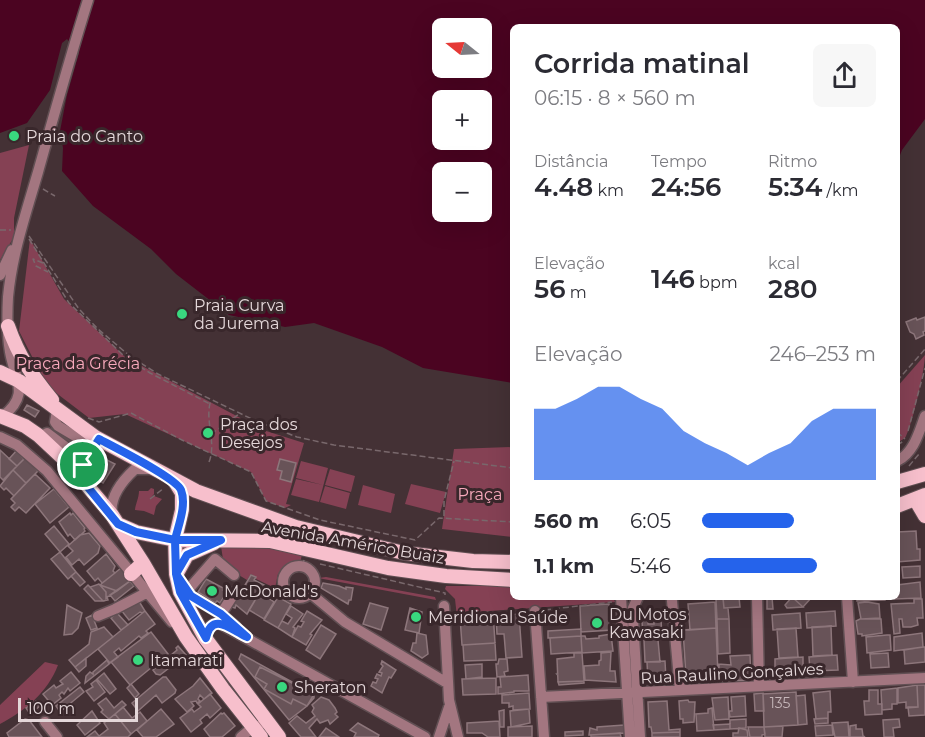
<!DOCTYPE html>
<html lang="pt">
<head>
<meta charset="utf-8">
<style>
	body { margin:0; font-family:Montserrat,sans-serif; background:#f7f7f7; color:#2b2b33; height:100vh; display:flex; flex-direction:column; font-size:22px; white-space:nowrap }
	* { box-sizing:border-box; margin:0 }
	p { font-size:20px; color:#7c7c81 }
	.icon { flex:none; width:33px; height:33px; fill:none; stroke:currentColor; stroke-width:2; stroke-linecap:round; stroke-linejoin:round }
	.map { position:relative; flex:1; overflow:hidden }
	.drawer { position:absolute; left:510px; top:24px; width:390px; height:576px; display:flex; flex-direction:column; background:#fff; border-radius:9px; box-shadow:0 6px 24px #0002 }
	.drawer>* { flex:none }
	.needle { width:39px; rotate:288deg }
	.buttons { position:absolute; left:432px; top:18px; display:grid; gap:12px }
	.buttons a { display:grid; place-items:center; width:60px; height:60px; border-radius:9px; background:#fff; box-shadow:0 6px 24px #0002; font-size:30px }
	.scale { position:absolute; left:18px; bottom:15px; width:120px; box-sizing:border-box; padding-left:6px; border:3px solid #e4d7d9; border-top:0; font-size:16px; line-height:21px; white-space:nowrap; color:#e4d7d9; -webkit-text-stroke:4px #39272b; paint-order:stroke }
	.pin { position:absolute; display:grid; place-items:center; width:51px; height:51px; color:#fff; margin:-26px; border:3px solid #fff; border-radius:50%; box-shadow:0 2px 6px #0007 }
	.round { display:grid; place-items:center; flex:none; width:63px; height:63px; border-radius:9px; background:#f7f7f7 }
	.headline { display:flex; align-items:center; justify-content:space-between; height:102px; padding:0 24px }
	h1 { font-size:27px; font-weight:600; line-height:45px }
	.stats { display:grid; grid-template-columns:repeat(3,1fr); gap:9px; height:102px; padding:6px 24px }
	.stats div { display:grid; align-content:center }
	.stats b { font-size:26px; font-weight:600 }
	.stats small { font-size:16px; font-weight:400 }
	.stats p { font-size:16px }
	.chart { height:168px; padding:12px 24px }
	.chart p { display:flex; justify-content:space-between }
	.chart svg { width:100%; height:108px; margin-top:6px; fill:#2563eb; opacity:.7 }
	ul { padding:0 24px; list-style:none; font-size:20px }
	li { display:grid; grid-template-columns:96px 72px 1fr; align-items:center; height:45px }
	li i { height:15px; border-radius:8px; background:#2563eb }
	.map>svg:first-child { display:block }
	.green { fill:#854154 }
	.water { fill:#4b0421; fill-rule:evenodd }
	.building { fill:#685358; stroke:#8d767b; stroke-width:1.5 }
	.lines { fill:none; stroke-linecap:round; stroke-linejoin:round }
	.minor-casing { stroke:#614f53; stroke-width:13 }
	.major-casing { stroke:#614f53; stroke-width:16 }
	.path { stroke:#79686c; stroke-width:1.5; stroke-dasharray:6 3; stroke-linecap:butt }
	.minor { stroke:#a37680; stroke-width:10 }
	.major { stroke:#f7bfcc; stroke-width:14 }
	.route-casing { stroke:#fff; stroke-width:12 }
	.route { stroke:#2563eb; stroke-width:8 }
	.poi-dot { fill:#39d87f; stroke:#39272b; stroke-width:2 }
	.labels { text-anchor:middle; stroke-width:6; stroke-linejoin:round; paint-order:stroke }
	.number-label { font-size:14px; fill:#c5b6b9 }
	.poi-label { font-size:16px; fill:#e4d7d9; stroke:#39272b; text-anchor:start }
	.park-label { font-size:16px; fill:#f8a9bc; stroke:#39272b }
	.street-label { font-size:16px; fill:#e4d7d9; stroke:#39272b }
</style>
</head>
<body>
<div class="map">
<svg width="925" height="737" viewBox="0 0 925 737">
	<rect width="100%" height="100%" fill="#443135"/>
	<path class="green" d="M29,145L14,218V237L0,260V153Z
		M30,239L64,299L125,357L263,430L304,443L286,504L291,505L285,508L266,501L251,472L125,414L89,418L47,386L19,331Z
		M925,355C925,369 912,427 905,438C904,439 898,442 897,443V387Z
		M513,447V537L442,529L454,449Z
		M301,461L328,468L319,502L291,495L296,479L323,485L296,478Z
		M330,469L355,476L351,492L325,485Z
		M411,484L446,492L440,513L405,504Z
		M363,485L395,494L391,513L358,505Z
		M325,486L350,493L346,509L320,502Z
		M151,488L154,489V494L150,499L154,496L162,499L156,506L154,515L144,511L135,510C135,505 139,498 139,491H148Z
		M221,546L269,548L302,554L300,564L292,565L278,574L275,588L256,579V577L251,574L247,580L224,566Z
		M326,577L435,597L436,600L318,578Z
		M446,586H513V597H611L616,602L462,613L457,617L455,599L445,589Z
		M45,662L58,665C48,692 25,711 0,724V705Z"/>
	<path class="water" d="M0,0H925V119L902,150L897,163V27H513V383L423,368L382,347L314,323L285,327L229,315L176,274L151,249L93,206L62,171L63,148L60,131L67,95L79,53L67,39L62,43L50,90L27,123L0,133ZM442,28H482V68H442ZM442,100H482V140H442ZM442,172H482V212H442Z"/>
	<path class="building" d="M925,317V331L923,332L924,335L916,339L914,334L910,332L906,322L916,318L917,320Z
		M27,405L39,411L35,417L24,410Z
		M61,430L93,449L87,459L55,440Z
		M0,450L17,466L3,480L0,477Z
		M16,451L24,459L17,466L9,459Z
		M97,455L115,464L103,483L88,473Z
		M24,459H27L38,471L26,483L13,470Z
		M280,459L296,463L291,482L280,479L282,471L277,470Z
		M13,470L26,483L14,496L6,488L4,490L0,486Z
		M35,474L50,488L26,513L19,507L15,511L11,507L15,503L11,499Z
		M54,489L69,507L50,523L35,504Z
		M70,513L71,515L73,513L85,528L84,529L85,531L75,540L70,534L68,536L59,522Z
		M54,526L69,544L60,552L45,534Z
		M916,531L917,549H920V560L897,562V532Z
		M89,533L100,546L98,553L84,565L79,559L72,565L66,557L73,551L68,546L80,535Z
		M60,552L76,572L68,579L51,559Z
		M106,554L115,566L113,571L115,573L102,583L98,578L95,581L87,571Z
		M920,566V577L903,578L902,567Z
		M121,568L130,581L117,591L100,585Z
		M76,572L85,582L80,586L71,576Z
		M251,575L256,577L254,580L264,585L247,614L236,605L235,608L232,607Z
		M206,579L225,589L223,590L227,592L220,603L217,601L215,603L198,592Z
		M130,581L134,586L115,601L110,595Z
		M920,582L921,598L895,599L898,596L897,585Z
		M323,583L339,586L346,589V587L353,588L351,600H349L348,604L321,588Z
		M99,584L106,592V598L107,597L108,600L103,601L90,587Z
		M88,585L90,587L103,601H95L84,589Z
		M100,585L117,591L106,598V592Z
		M260,592L274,602L264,619L249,610Z
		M278,597L291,604L278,628L264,620Z
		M723,597H739L740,607L724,608Z
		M767,597H772L773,609H767Z
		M792,597H812L803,607Z
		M792,597L803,607L787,608L785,605Z
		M857,597H885V600L857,601Z
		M716,599H723L724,608H728L729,619H717Z
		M914,599H922L923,618H917L918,625L911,627H903L902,619H899L900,633L894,634L891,604L914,603Z
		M133,601L140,603L145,611L142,613L140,612L129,620L121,610Z
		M715,602L716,628L690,630L688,604Z
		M867,602L879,604L880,618L861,619L858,603Z
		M370,603L388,608L381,630L363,624Z
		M609,604V614L612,616L613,630L581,632L580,606Z
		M67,605L82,613L78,628L72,634L64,635Z
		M291,606L303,614L293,627L295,628L292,637L278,628L282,621L288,624L292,618L286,614Z
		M410,608L422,612L419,633L405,630Z
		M145,611L155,624L146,631L148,633L141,638L139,636L121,651L119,648L114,652L118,657L110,663L98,649Z
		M307,611L322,620L310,634L312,635L306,645L292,637L298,626L301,627L304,622L301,621Z
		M835,611L836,626L807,628L806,613Z
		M493,612L495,643L462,645L460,617L463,614Z
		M117,613L128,625L121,630L111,618Z
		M800,613L801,628L773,630L772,615Z
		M519,614L522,657L506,658L504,634H497L496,616Z
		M92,615L97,628L91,630L86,618Z
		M648,619V624H654V619H661L662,639L643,638L642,620Z
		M717,619H729L730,653L718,654Z
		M860,619H881L882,633L862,636V634H858L856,621Z
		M321,625L336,634L320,659L306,650Z
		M831,626L832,655L813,656L812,627Z
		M104,627L113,637L75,667L69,660L89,644L91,632Z
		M716,628L718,674L686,676L683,630Z
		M796,628L798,657L779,658L777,629Z
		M581,629V636L548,638V631Z
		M151,632L168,654L130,685L111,662Z
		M417,633L426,635L428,654L422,658L411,651L413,643H416Z
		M922,633L923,647L894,651V637Z
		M611,634L613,651L582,653L581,636H585L586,639L599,638V636Z
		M887,635H890L891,650L867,653L866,637Z
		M581,636L582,652L551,654L550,638Z
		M644,640H658L660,662H645Z
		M495,643L496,660L464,661L463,645Z
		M178,646L186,655L160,675L156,674L153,670L177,650L176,648Z
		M923,647H925V662L905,664L904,650Z
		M611,652L610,671H615L616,682L585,680L584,666L599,665V661L601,660V653Z
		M574,653H582L584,681L558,682L557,659L574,657Z
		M888,653L889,667L871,668L870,654Z
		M241,654L314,694V698L307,706L289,720L239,659Z
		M750,655L751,680L720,681L721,673L719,674V664L731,665L730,656Z
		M837,655L838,670L810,671L809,657Z
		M803,657V671L775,673V659Z
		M86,658V666L79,672L75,667Z
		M499,659H507L508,671L504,672L505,676L497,677L496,664H498Z
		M107,660L109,664L85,683L86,676L90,672L93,674V672Z
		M382,661L396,670L391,678L389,677L382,693L371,686L373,682L376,683L378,679L375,678L377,674L381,676L382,673L379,672L383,666L381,664Z
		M665,661L666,680L648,681L647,662Z
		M482,664V677L466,679L465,665Z
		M260,667L306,690L313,696L307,706L293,699L291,704L264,689L267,684L255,677Z
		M71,672L80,683L70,691L68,688L64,694L62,692L59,695L61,698L52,705L43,694L54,685L56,688L61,685L63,684L60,681Z
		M104,673L116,689L110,694L97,679Z
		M528,675L529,691H514V692L498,694V687H501L500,677Z
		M163,677H166L176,690L175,693L162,703L156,695L138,711L132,703Z
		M200,678L212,693L204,699L200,695L198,699L200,701L197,703L196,701L191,702L194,706L187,712L175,699L193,686Z
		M496,678V694L463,695L462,679Z
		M96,680L105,692L94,701L86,691L93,687L91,684Z
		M584,681V683L559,685L558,682Z
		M131,684L139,694L135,698L127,688Z
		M917,685L918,707L906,708V702L898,703V688Z
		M917,685H925V715L909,716L908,707H918Z
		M80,687L84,692L60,712L56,706Z
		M897,688V704H892V709L882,710L881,690Z
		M869,690H878V704H882V714L865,715L864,701H869Z
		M830,691L831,712H828V718L816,719L813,693Z
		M796,692L798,725L764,727L763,694Z
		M529,693L530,709L513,710V706L509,707V703H502V695Z
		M210,694L221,708L210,718L207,714L200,720L202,723L191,732L180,718L192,709L194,712L201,707L198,704Z
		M754,694L763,693L764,711H755Z
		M805,695L807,724L798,725L796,696Z
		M745,696L746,716L730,717L729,711H732L731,697Z
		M321,697L329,700L335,708L337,712L335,714L338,717L330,724L328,720L320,723L317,719L309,728L316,737H301L289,723L297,716L306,723L315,716L312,712L314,708L312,705Z
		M728,697L729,719L715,720L712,698Z
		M106,698L114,708L122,701L126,705L109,719L101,712L103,710L98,704Z
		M688,700L689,702H695L694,722L683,723V719H680L679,701Z
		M36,701L40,706L30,714L26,708Z
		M667,701L669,730L680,729V732L652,733L651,727H649L648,702Z
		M123,707L132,718L140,712L147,721L131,734L115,714Z
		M712,708L714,730L697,731L696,714L708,713V709Z
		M161,709L174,724L156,737H143L137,730Z
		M529,709L530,723L511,727L510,711Z
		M504,710V727H500L499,711Z
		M92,711L100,723L85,735L77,725Z
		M221,713L222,714L224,713L235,726L222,737H210L204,729Z
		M115,714L131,734L128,737H87L95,731L99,736L108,729L104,723Z
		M828,718V723L815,724L814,719Z
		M25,719L29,720L42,737H9L7,733Z
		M746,719V728L730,729V720Z
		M899,719L900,727L893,728L894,737H884L883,720Z
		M499,721L500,737H488L482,733H467V723Z
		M848,722L849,737H835L832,723Z
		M358,723L379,735L378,737H354L356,733L350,730Z
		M730,724V729L714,730L713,725Z
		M624,725L626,733L589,735L590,728L597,730V727Z
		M832,725L833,735L816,736L815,726Z
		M856,725V729H862L863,736L865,737H850V726Z
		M532,726V737H508V727Z
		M783,726L782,737H765L764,727Z
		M748,727H764L765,734L762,735V737H750Z
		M326,728L339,737H319Z
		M739,728L747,730L748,737H733V733H738Z
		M583,731V735L565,736V732Z
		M680,732V737H652V733Z
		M620,733L621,737H591V735Z"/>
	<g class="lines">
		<g class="minor-casing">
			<path id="minor" d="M0,275L12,250
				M57,410L55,422L58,426L90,445H97
				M2,417C31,394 15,381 10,352C7,334 7,315 8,297C12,254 26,213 38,172C54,115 70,57 88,0
				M0,437L17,445L47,471L172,622
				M40,437L47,433L79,457L83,465
				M897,461C914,453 919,432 925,416
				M80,469L99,439
				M112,515C109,497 122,481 135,469H152
				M283 582a16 16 0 1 1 32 0a16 16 0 1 1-32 0Z
				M181,582L191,596L221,614L236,627
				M187,591L215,559L234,575
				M310,593L345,622L447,683
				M621,597L630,737
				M638,597L633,608V619L640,737
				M757,597L759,686
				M847,597L853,682
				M672,601L680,690
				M444,606L449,700L458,737
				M535,611L544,737
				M221,614L235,592
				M98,616L115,609L146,593
				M205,638C208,629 209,624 219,623L425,737
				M541,697L925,678
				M45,722L57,737
				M241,737L253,727L259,726
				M439,737L449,707"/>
		</g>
		<g class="major-casing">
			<path id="major" d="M8,326C19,357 31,374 52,400
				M0,372L19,381L95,437L196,491L296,527L404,553L473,561L513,562
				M0,416L25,426L38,435L68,463L112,515L143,563L186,637L223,689L261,737
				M174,480L182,493V510L175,540L176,574L180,592L205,638L279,737
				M897,482L925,474
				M915,499L925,516
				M897,506L925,495
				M120,525L136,532L175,540L270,541L388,568L446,576L513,580
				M177,573L187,555L214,543
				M131,574L143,563"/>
		</g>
		<path class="path" d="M43,189L55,196
			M0,230H11
			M29,236L79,309L98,329L131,357L158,374L256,421L297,437L334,445L513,468
			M29,239L69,303L125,357L150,373L210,404
			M43,263L33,259L36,266L48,272
			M897,381L925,349
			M88,418L99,422L131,413L182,440L251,472L266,501L320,520L415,540L439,518L513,522
			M908,431L925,368
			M897,432L905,439
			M211,434L239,414
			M897,445L904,441
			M209,462C217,442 204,420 211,400
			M909,466L919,454
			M150,499L164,488
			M444,516V501L454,461
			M304,560L303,564L314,572L316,585
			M320,564L445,593V595
			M301,566V561
			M545,610L612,602
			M556,673L557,675"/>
		<use href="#minor" class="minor"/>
		<use href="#major" class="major"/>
	</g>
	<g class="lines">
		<g class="route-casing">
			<path id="route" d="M83,465L77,474L118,524L136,532L175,540L176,574L180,592L206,638C212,611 230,629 247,637L221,614L191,596L176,574L187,555L221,540H175C178,526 187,505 181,490C176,478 114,447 99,439L83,465"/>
		</g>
		<use href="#route" class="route"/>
	</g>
	<g class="poi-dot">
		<circle cx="14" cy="136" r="6"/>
		<circle cx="182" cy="314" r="6"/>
		<circle cx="208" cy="433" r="6"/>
		<circle cx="212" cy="591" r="6"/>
		<circle cx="416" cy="617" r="6"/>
		<circle cx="597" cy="623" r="6"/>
		<circle cx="138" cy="660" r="6"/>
		<circle cx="282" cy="687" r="6"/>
	</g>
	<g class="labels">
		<g class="number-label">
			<text x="780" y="708">135</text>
		</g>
		<g class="poi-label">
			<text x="26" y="142">Praia do Canto</text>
			<text x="194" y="311">Praia Curva<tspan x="194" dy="18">da Jurema</tspan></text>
			<text x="220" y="430">Praça dos<tspan x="220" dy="18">Desejos</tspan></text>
			<text x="224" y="597">McDonald's</text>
			<text x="609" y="620">Du Motos<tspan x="609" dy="18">Kawasaki</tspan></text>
			<text x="428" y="623">Meridional Saúde</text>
			<text x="150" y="666">Itamarati</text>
			<text x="294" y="693">Sheraton</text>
		</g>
		<g class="park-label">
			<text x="78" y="369">Praça da Grécia</text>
			<text x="480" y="500">Praça</text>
		</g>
		<g class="street-label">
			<text transform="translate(353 542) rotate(10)" y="6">Avenida Américo Buaiz</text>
			<text transform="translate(732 673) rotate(-3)" y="6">Rua Raulino Gonçalves</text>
		</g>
	</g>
</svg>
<div class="buttons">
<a><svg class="needle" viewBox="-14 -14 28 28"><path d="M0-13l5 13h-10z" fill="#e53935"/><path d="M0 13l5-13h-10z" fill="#7c7c81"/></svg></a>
<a>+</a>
<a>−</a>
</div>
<div class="scale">100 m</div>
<div class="pin" style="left:83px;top:465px;background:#1e9e55"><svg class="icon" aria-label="arrive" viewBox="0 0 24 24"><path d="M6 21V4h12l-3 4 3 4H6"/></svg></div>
<section class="drawer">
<div class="headline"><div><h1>Corrida matinal</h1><p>06:15 · 8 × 560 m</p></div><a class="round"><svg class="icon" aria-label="share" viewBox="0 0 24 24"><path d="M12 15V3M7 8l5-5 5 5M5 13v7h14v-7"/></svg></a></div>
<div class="stats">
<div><p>Distância</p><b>4.48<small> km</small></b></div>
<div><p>Tempo</p><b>24:56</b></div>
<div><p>Ritmo</p><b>5:34<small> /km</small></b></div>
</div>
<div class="stats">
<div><p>Elevação</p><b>56<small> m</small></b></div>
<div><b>146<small> bpm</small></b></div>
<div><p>kcal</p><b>280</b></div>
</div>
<div class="chart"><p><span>Elevação</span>246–253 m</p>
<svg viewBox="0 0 160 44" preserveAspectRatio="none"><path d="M0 44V15L10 15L20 11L30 6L40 6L50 11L60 15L70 24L80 29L90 33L100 38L110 33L120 29L130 20L140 15L150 15L160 15V44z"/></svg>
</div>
<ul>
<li><b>560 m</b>6:05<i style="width:53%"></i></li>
<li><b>1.1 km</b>5:46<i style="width:66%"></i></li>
</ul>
</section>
</div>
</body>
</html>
